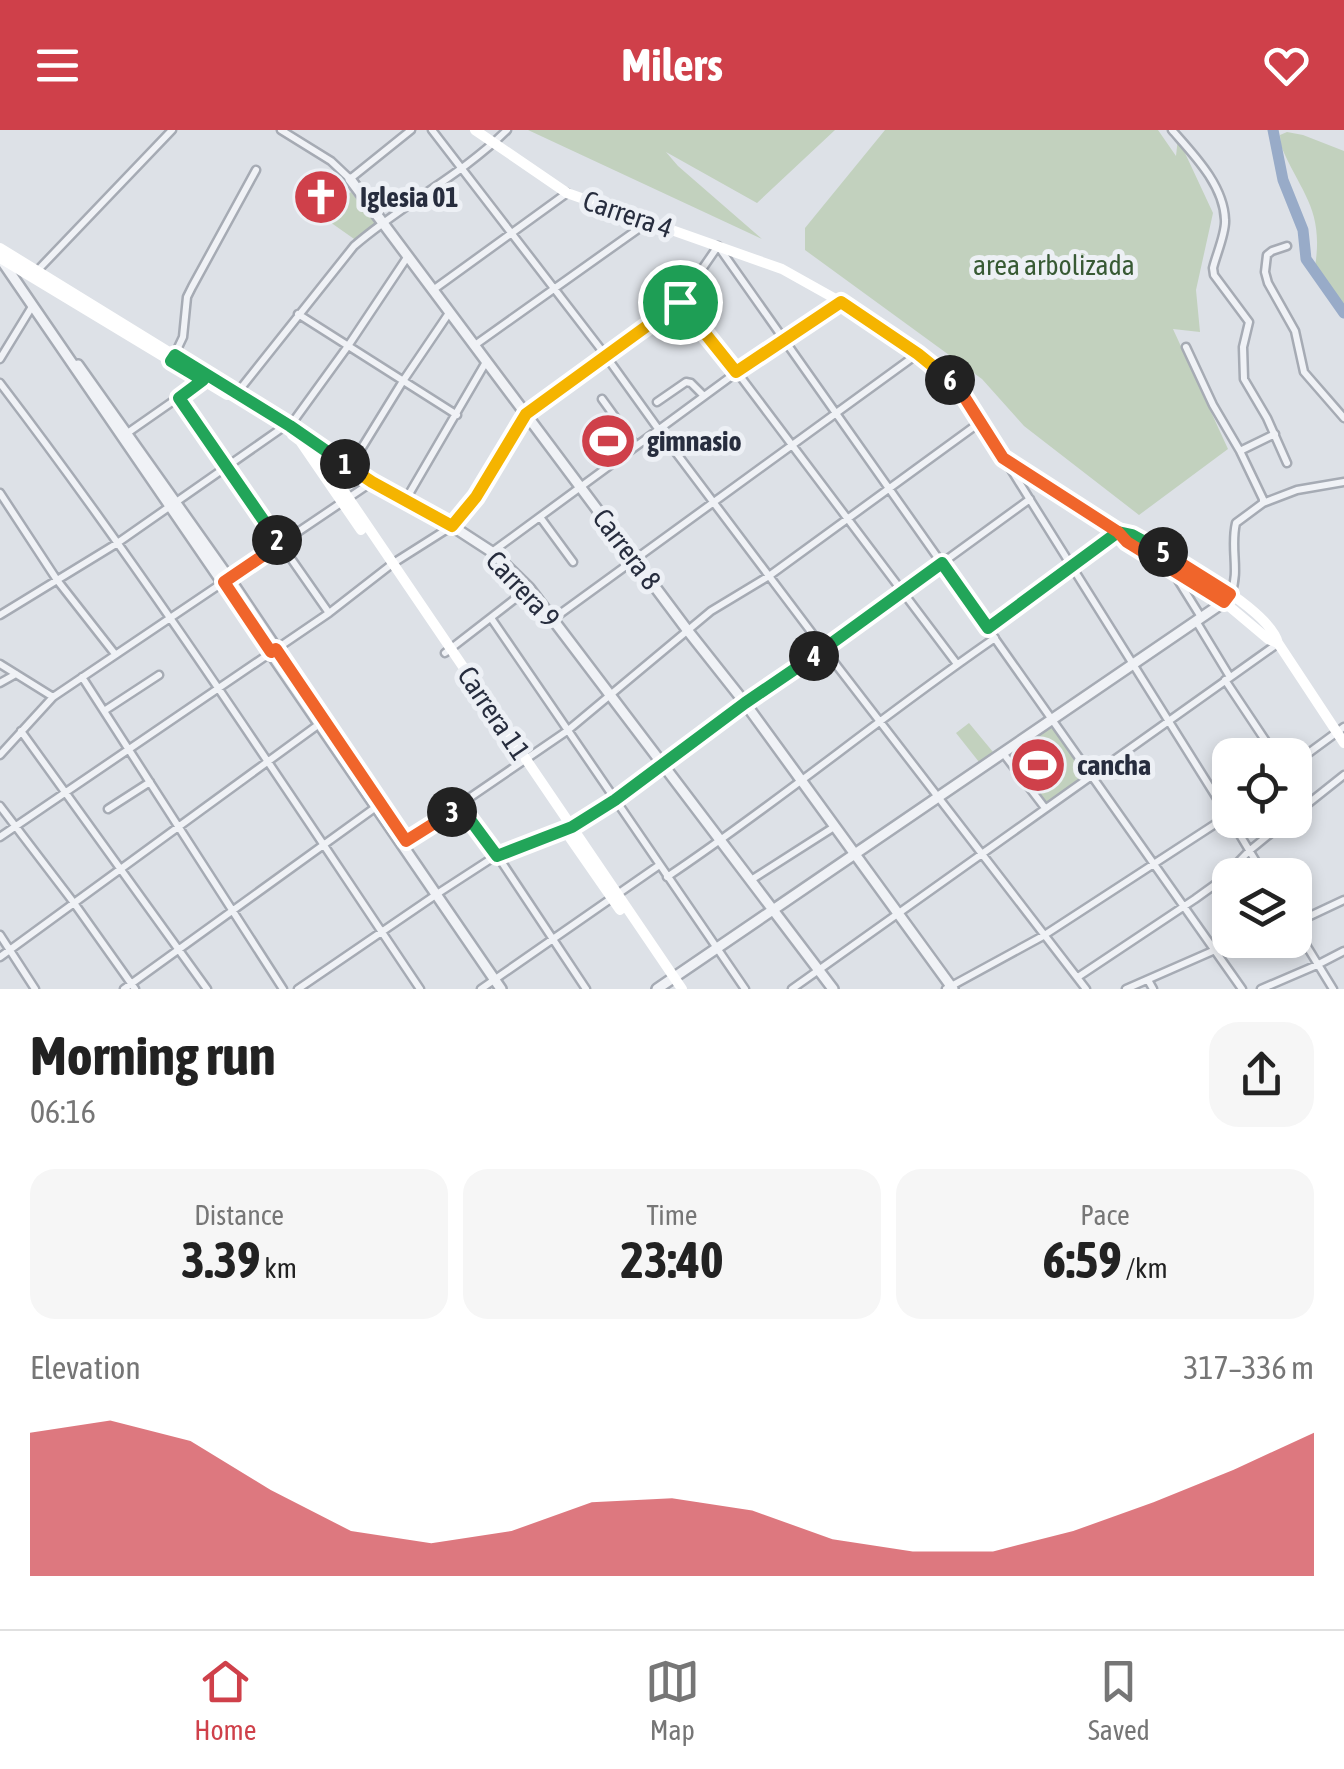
<!DOCTYPE html>
<html lang="en">
<head>
<meta charset="utf-8">
<style>
	body { margin:0; font-family:"Asap Condensed",sans-serif; background:#f6f6f6; color:#222; height:100vh; display:flex; flex-direction:column; font-size:38px; white-space:nowrap }
	* { box-sizing:border-box; margin:0 }
	p { font-size:32px; color:#767676 }
	.icon { flex:none; width:55px; height:55px; fill:none; stroke:currentColor; stroke-width:2; stroke-linecap:round; stroke-linejoin:round }
	.map { position:relative; height:859px; overflow:hidden }
	.drawer { display:flex; flex-direction:column; background:#fff; flex:1 }
	.drawer>* { flex:none }
	.fabs { position:absolute; left:1212px; top:608px; display:grid; gap:20px }
	.fabs a { display:grid; place-items:center; width:100px; height:100px; border-radius:20px; background:#fff; box-shadow:0 5px 15px #0003; font-size:50px }
	.pin { position:absolute; display:grid; place-items:center; width:85px; height:85px; color:#fff; margin:-42px; border:5px solid #fff; border-radius:50%; box-shadow:0 2px 10px #0007 }
	.km { position:absolute; width:50px; height:50px; margin:-25px; border-radius:50%; background:#222; color:#fff; font-size:28px; line-height:50px; text-align:center }
	.round { display:grid; place-items:center; flex:none; width:105px; height:105px; border-radius:30px; background:#f6f6f6 }
	.head { display:flex; align-items:center; justify-content:space-between; height:170px; padding:0 30px }
	h1 { font-size:55px; font-weight:700; line-height:75px }
	.stats { display:grid; grid-template-columns:repeat(3,1fr); gap:15px; height:170px; padding:10px 30px }
	.stats div { display:grid; align-content:center; border-radius:25px; background:#f6f6f6; text-align:center }
	.stats b { font-size:50px; font-weight:700 }
	.stats small { font-size:28px; font-weight:400 }
	.stats p { font-size:28px }
	.chart { height:280px; padding:20px 30px }
	.chart p { display:flex; justify-content:space-between }
	.chart svg { width:100%; height:180px; margin-top:10px; fill:#cf404a; opacity:.7 }
	header { display:flex; justify-content:space-between; align-items:center; height:130px; padding:0 30px; background:#cf404a; color:#fff; font-size:45px; font-weight:700 }
	.dock { display:flex; justify-content:space-around; align-items:center; height:140px; border-top:2px solid #e0e0e0; background:#fff; font-size:28px; color:#767676 }
	.dock a { display:grid; justify-items:center; gap:5px }
	.dock .on { color:#cf404a }
	.map>svg:first-child { display:block }
	.green { fill:#c2d1be }
	.lines { fill:none; stroke-linecap:round; stroke-linejoin:round }
	.river { stroke:#98abc8; stroke-width:11 }
	.minor-casing { stroke:#a6abb4; stroke-width:11 }
	.tertiary-casing { stroke:#a6abb4; stroke-width:14 }
	.minor { stroke:#f0f2f6; stroke-width:6 }
	.tertiary { stroke:#f0f2f6; stroke-width:9 }
	.secondary { stroke:#fff; stroke-width:10 }
	.split-1-casing { stroke:#fff; stroke-width:20 }
	.split-2-casing { stroke:#fff; stroke-width:20 }
	.split-3-casing { stroke:#fff; stroke-width:20 }
	.split-4-casing { stroke:#fff; stroke-width:20 }
	.split-5-casing { stroke:#fff; stroke-width:20 }
	.split-6-casing { stroke:#fff; stroke-width:20 }
	.split-7-casing { stroke:#fff; stroke-width:20 }
	.split-1 { stroke:#f5b400; stroke-width:12 }
	.split-2 { stroke:#22a559; stroke-width:12 }
	.split-3 { stroke:#f0652b; stroke-width:12 }
	.split-4 { stroke:#22a559; stroke-width:12 }
	.split-5 { stroke:#22a559; stroke-width:12 }
	.split-6 { stroke:#f0652b; stroke-width:12 }
	.split-7 { stroke:#f5b400; stroke-width:12 }
	.labels { text-anchor:middle; stroke-width:10; stroke-linejoin:round; paint-order:stroke }
	.poi-label { font-size:28px; font-weight:bold; fill:#272d3e; stroke:#edf0f5; text-anchor:start }
	.street-label { font-size:28px; fill:#272d3e; stroke:#edf0f5 }
	.park-label { font-size:28px; fill:#385a34; stroke:#edf0f5 }
</style>
</head>
<body>
<header><svg class="icon" aria-label="menu" viewBox="0 0 24 24"><path d="M4 6h16M4 12h16M4 18h16"/></svg>Milers<svg class="icon" aria-label="heart" viewBox="0 0 24 24"><path d="M12 20l-8-8c-3-5 5-10 8-4 3-6 11-1 8 4z"/></svg></header>
<div class="map">
<svg width="1344" height="859" viewBox="0 0 1344 859">
	<rect width="100%" height="100%" fill="#dde1e7"/>
	<path class="green" d="M528,0H835L757,73L666,22L678,36L762,109Z
		M885,0H1158L1176,26L1178,8L1213,83L1196,160L1200,202L1173,199L1228,319L1139,385L1024,296L982,249L805,120V98Z
		M1287,2L1303,5L1344,21V176L1315,137C1324,79 1302,65 1281,16L1280,5Z
		M351,62L375,93L357,111L320,85Z
		M969,593L993,622L979,632L956,603Z
		M1051,596L1085,644L1047,674L1011,625Z"/>
	<g class="lines">
		<path class="river" d="M1273,0L1283,50L1303,100L1306,129L1344,183"/>
		<g class="minor-casing">
			<path id="minor" d="M281,0L331,31L350,49L411,0
				M432,0L603,222L659,300L824,519L1086,859
				M1172,0C1193,24 1224,55 1225,90C1226,103 1216,125 1213,138L1214,145L1249,192L1243,217L1244,249L1267,288L1287,333
				M1287,116L1272,121L1267,125L1265,142L1268,153L1295,201L1304,242L1344,288
				M38,140L172,0
				M433,160L567,63
				M680,171L737,242L957,534
				M298,184L457,285
				M475,215L648,92
				M1186,217L1213,275L1240,321L1263,369V373L1236,393C1230,418 1240,440 1231,464
				M174,226L183,207L187,167L192,157L256,40
				M0,229L33,175
				M0,253C149,448 283,655 420,859
				M237,263L354,116C402,74 462,45 507,0
				M179,268L329,483
				M602,269L636,316
				M657,272L686,252L691,253L704,266
				M290,296L348,216L408,126
				M126,304L202,251
				M1240,321L1275,304
				M1007,333L1230,689
				M350,337L403,251L449,183
				M0,363L57,450L115,524
				M405,371L486,232
				M1263,373L1297,360L1344,352
				M540,387L573,432
				M492,422L737,242L840,173
				M1173,442L1201,487
				M0,485L116,414L282,298
				M491,488L745,859
				M553,489L916,225
				M1196,491L1230,547
				M988,498L1118,402
				M445,523L529,458
				M0,534L53,567
				M82,547L283,859
				M1225,550L1275,625
				M0,553L16,544
				M104,581L159,545
				M21,601L207,859
				M1003,623L1045,678
				M0,625L53,567L372,352
				M1295,633L1344,597
				M0,676L74,773L135,859
				M461,676L497,725L586,859
				M108,679L150,652
				M1295,684L1344,645
				M1231,690L1264,745
				M0,707L329,483L392,434L452,396L476,367L526,284L680,171L718,116L1242,859
				M402,714L567,601L711,481L769,446L979,293
				M667,747C779,672 883,585 995,508
				M751,750L834,697
				M1295,793L1344,770
				M1295,797L1333,859
				M0,805L35,859
				M0,827L322,592
				M1078,847L1195,769L1220,751L1249,721L1287,690
				M1148,850L1153,859
				M124,859L376,677
				M298,859L440,762L497,725L572,697L615,670L745,573L824,519L1030,369
				M481,859L658,736
				M792,859L1277,514
				M946,859L1043,806L1229,685
				M1126,859L1215,820L1245,810
				M1261,859L1317,835L1344,821"/>
		</g>
		<g class="tertiary-casing">
			<path id="tertiary" d="M350,49L688,501L745,573L953,859
				M2,131L501,859
				M78,235L229,448L354,634
				M313,312L372,352L452,396L492,422L529,458L833,859
				M657,859L1224,472L1228,467"/>
		</g>
		<use href="#minor" class="minor"/>
		<use href="#tertiary" class="tertiary"/>
		<path class="secondary" d="M475,0L567,63L782,139L841,172L917,224L958,257L1003,328L1118,402L1127,412L1224,472L1268,509L1278,513
			M0,118L307,307L682,859
			M0,128L227,265
			M292,305L300,311L361,400
			M1118,402L1131,405C1165,423 1270,478 1278,513L1344,613
			M570,708L620,780"/>
	</g>
	<g class="lines">
		<g class="split-1-casing">
			<path id="split-1" d="M345,334L372,352L452,396L476,367L526,284L680,172"/>
		</g>
		<g class="split-2-casing">
			<path id="split-2" d="M277,410L179,268L203,250L171,231L175,225L290,296L345,334"/>
		</g>
		<g class="split-3-casing">
			<path id="split-3" d="M277,410L280,414L224,452L271,522L276,519L406,711L452,682"/>
		</g>
		<g class="split-4-casing">
			<path id="split-4" d="M452,682L460,676L497,726L572,697L615,670L745,573L814,526"/>
		</g>
		<g class="split-5-casing">
			<path id="split-5" d="M814,526L942,433L988,498L1118,402L1132,405L1163,422"/>
		</g>
		<g class="split-6-casing">
			<path id="split-6" d="M950,250L958,257L1003,328L1118,402L1127,412L1224,472L1230,464L1163,422"/>
		</g>
		<g class="split-7-casing">
			<path id="split-7" d="M680,172L736,242L841,172L918,224L950,250"/>
		</g>
		<use href="#split-1" class="split-1"/>
		<use href="#split-2" class="split-2"/>
		<use href="#split-3" class="split-3"/>
		<use href="#split-4" class="split-4"/>
		<use href="#split-5" class="split-5"/>
		<use href="#split-6" class="split-6"/>
		<use href="#split-7" class="split-7"/>
	</g>
	<defs>
		<g id="church-disc" transform="scale(2.875)"><circle r="9.5" fill="#cf404a" stroke="#edf0f5"/><path d="M-1.2-6h2.4v3.5h3.3v2.4h-3.3V6h-2.4V-.1h-3.3v-2.4h3.3Z" fill="#fff"/></g>
		<g id="stadium-disc" transform="scale(2.875)"><circle r="9.5" fill="#cf404a" stroke="#edf0f5"/><path d="M0-5a6.5 5 0 1 0 0 10a6.5 5 0 1 0 0-10ZM-3.5-1.8h7v3.6h-7Z" fill="#fff"/></g>
	</defs>
	<g fill-rule="evenodd">
		<use href="#church-disc" x="321" y="67"/>
		<use href="#stadium-disc" x="608" y="311"/>
		<use href="#stadium-disc" x="1038" y="635"/>
	</g>
	<g class="labels">
		<g class="poi-label">
			<text x="360" y="77">Iglesia 01</text>
			<text x="647" y="321">gimnasio</text>
			<text x="1077" y="645">cancha</text>
		</g>
		<g class="street-label">
			<text transform="translate(628 84) rotate(19)" y="10">Carrera 4</text>
			<text transform="translate(627 419) rotate(53)" y="10">Carrera 8</text>
			<text transform="translate(523 459) rotate(47)" y="10">Carrera 9</text>
			<text transform="translate(494 583) rotate(56)" y="10">Carrera 11</text>
		</g>
		<g class="park-label">
			<text x="1054" y="145">area arbolizada</text>
		</g>
	</g>
</svg>
<div class="fabs">
<a><svg class="icon" aria-label="locate" viewBox="0 0 24 24"><circle cx="12" cy="12" r="6"/><path d="M12 2v4M12 18v4M2 12h4M18 12h4"/></svg></a>
<a><svg class="icon" aria-label="layers" viewBox="0 0 24 24"><path d="M12 4l9 5-9 5-9-5zM3 14l9 5 9-5"/></svg></a>
</div>
<div class="pin" style="left:680px;top:172px;background:#1e9e55"><svg class="icon" aria-label="arrive" viewBox="0 0 24 24"><path d="M6 21V4h12l-3 4 3 4H6"/></svg></div>
<b class="km" style="left:345px;top:334px">1</b>
<b class="km" style="left:277px;top:410px">2</b>
<b class="km" style="left:452px;top:682px">3</b>
<b class="km" style="left:814px;top:526px">4</b>
<b class="km" style="left:1163px;top:422px">5</b>
<b class="km" style="left:950px;top:250px">6</b>
</div>
<section class="drawer">
<div class="head"><div><h1>Morning run</h1><p>06:16</p></div><a class="round"><svg class="icon" aria-label="share" viewBox="0 0 24 24"><path d="M12 15V3M7 8l5-5 5 5M5 13v7h14v-7"/></svg></a></div>
<div class="stats">
<div><p>Distance</p><b>3.39<small> km</small></b></div>
<div><p>Time</p><b>23:40</b></div>
<div><p>Pace</p><b>6:59<small> /km</small></b></div>
</div>
<div class="chart"><p><span>Elevation</span>317–336 m</p>
<svg viewBox="0 0 160 44" preserveAspectRatio="none"><path d="M0 44V9L10 6L20 11L30 23L40 33L50 36L60 33L70 26L80 25L90 28L100 35L110 38L120 38L130 33L140 26L150 18L160 9V44z"/></svg>
</div>
</section>
<nav class="dock">
<a class="on"><svg class="icon" aria-label="home" viewBox="0 0 24 24"><path d="M3 11l9-7 9 7M6 9v11h12V9"/></svg>Home</a>
<a><svg class="icon" aria-label="map" viewBox="0 0 24 24"><path d="M3 6l6-2 6 2 6-2v14l-6 2-6-2-6 2zM9 4v14M15 6v14"/></svg>Map</a>
<a><svg class="icon" aria-label="saved" viewBox="0 0 24 24"><path d="M7 4h10v16l-5-4-5 4z"/></svg>Saved</a>
</nav>
</body>
</html>
